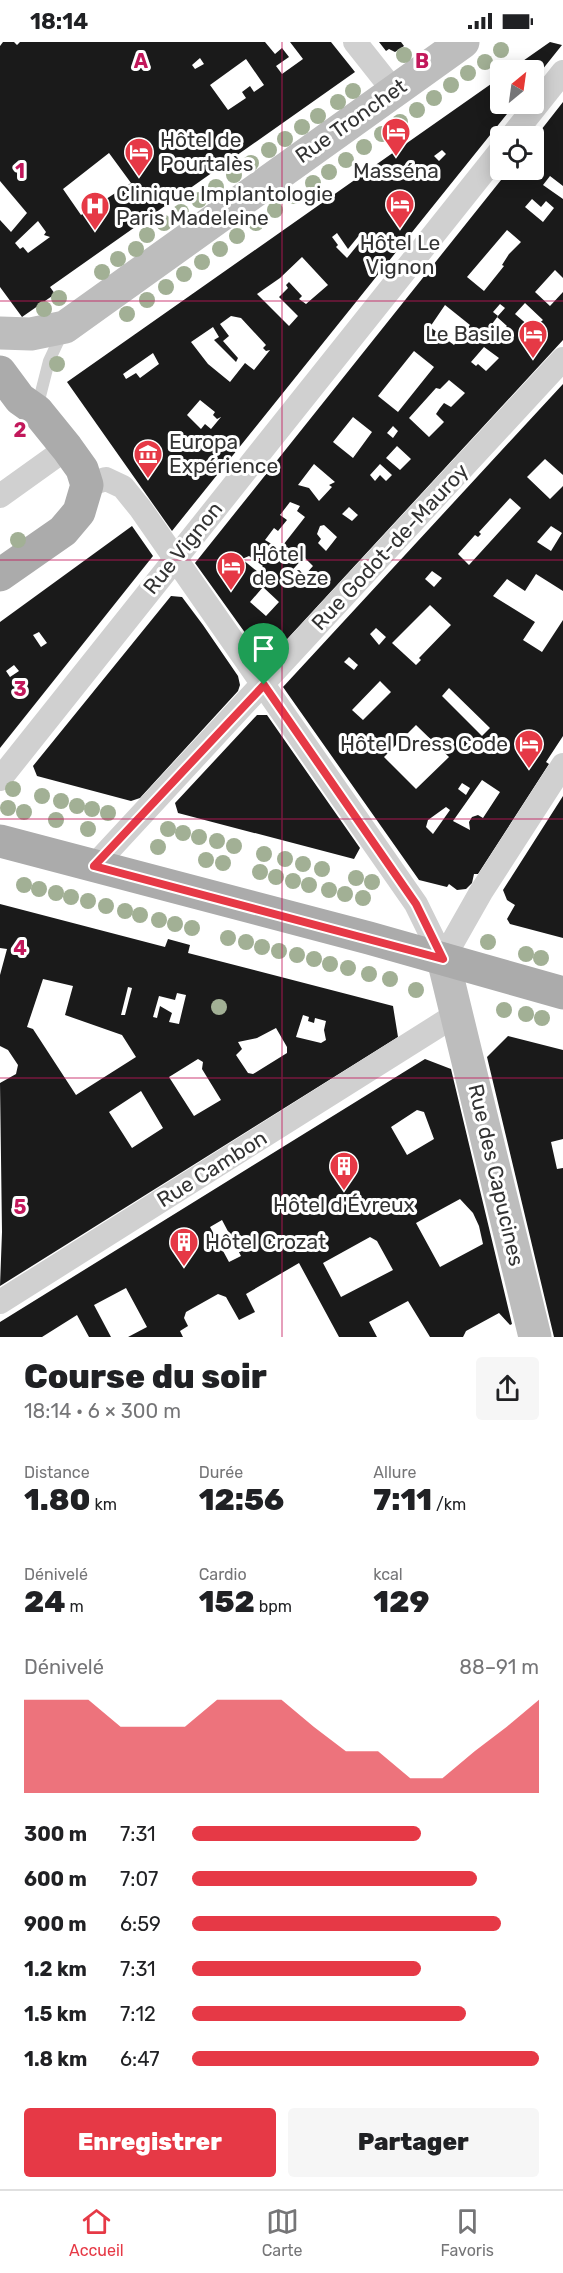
<!DOCTYPE html>
<html lang="fr">
<head>
<meta charset="utf-8">
<style>
	body { margin:0; font-family:Rubik,sans-serif; background:#f6f6f6; color:#202124; height:100vh; display:flex; flex-direction:column; font-size:22px; white-space:nowrap }
	* { box-sizing:border-box; margin:0 }
	p { font-size:20px; color:#757577 }
	.icon { flex:none; width:33px; height:33px; fill:none; stroke:currentColor; stroke-width:2; stroke-linecap:round; stroke-linejoin:round }
	.map { position:relative; height:1295px; overflow:hidden }
	.sheet { display:flex; flex-direction:column; background:#fff; flex:1 }
	.sheet>* { flex:none }
	.needle { width:39px; rotate:29deg }
	.controls { position:absolute; left:490px; top:18px; display:grid; gap:12px }
	.controls a { display:grid; place-items:center; width:54px; height:54px; border-radius:6px; background:#fff; box-shadow:0 3px 15px #0003; font-size:30px }
	.pin { position:absolute; display:grid; place-items:center; width:51px; height:51px; color:#fff; margin:-62px -26px; border-radius:50% 50% 50% 0; rotate:-45deg; box-shadow:0 0 6px #0007 }
	.pin .icon { rotate:45deg }
	.round { display:grid; place-items:center; flex:none; width:63px; height:63px; border-radius:6px; background:#f6f6f6 }
	.head { display:flex; align-items:center; justify-content:space-between; height:102px; padding:0 24px }
	h1 { font-size:33px; font-weight:800; line-height:45px }
	.metrics { display:grid; grid-template-columns:repeat(3,1fr); gap:9px; height:102px; padding:6px 24px }
	.metrics div { display:grid; align-content:center }
	.metrics b { font-size:30px; font-weight:800 }
	.metrics small { font-size:16px; font-weight:400 }
	.metrics p { font-size:16px }
	.chart { height:168px; padding:12px 24px }
	.chart p { display:flex; justify-content:space-between }
	.chart svg { width:100%; height:108px; margin-top:6px; fill:#e63946; opacity:.7 }
	.cta { display:flex; gap:12px; margin-top:auto; padding:12px 24px }
	.cta a { flex:1; height:69px; border-radius:6px; background:#e63946; color:#fff; font-size:24px; font-weight:800; line-height:69px; text-align:center }
	.cta a+a { background:#f6f6f6; color:#202124 }
	ul { padding:0 24px; list-style:none; font-size:20px }
	li { display:grid; grid-template-columns:96px 72px 1fr; align-items:center; height:45px }
	li i { height:15px; border-radius:8px; background:#e63946 }
	.status { display:flex; justify-content:space-between; align-items:center; height:42px; padding:0 30px; background:#fff; direction:ltr }
	.status svg { height:16px; fill:currentColor }
	.menu { display:flex; justify-content:space-around; align-items:center; height:84px; border-top:2px solid #e0e0e0; background:#fff; font-size:16px; color:#757577 }
	.menu a { display:grid; justify-items:center; gap:3px }
	.menu .current { color:#e63946 }
	.map>svg:first-child { display:block }
	.building { fill:#1a1a1a; fill-rule:evenodd }
	.lines { fill:none; stroke-linecap:round; stroke-linejoin:round }
	.lane { stroke:#d0d0d0; stroke-width:12 }
	.street { stroke:#d0d0d0; stroke-width:24 }
	.secondary { stroke:#bdbdbd; stroke-width:33 }
	.primary { stroke:#ababab; stroke-width:33 }
	.tree { fill:#a2b095 }
	.route-casing { stroke:#fff; stroke-width:12 }
	.route { stroke:#e63946; stroke-width:8 }
	.grid { fill:none; stroke:#c2185b; stroke-width:1.5; stroke-opacity:0.55 }
	.labels { text-anchor:middle; stroke-width:6; stroke-linejoin:round; paint-order:stroke }
	.street-label { font-size:21px; fill:#333; stroke:#fff }
	.poi-label { font-size:21px; fill:#333; stroke:#fff; text-anchor:start }
	.grid-label { font-size:20px; text-anchor:middle; font-weight:bold; fill:#c2185b; stroke:#fff; stroke-width:6; stroke-linejoin:round; paint-order:stroke }
</style>
</head>
<body>
<div class="status"><b>18:14</b><svg viewBox="0 0 49 12"><path d="M0 12V9h3v3zM5 12V6h3v6zM10 12V3h3v9zM15 12V0h3v12zM26 1h20v11H26zM47 4h2v5h-2z"/></svg></div>
<div class="map">
<svg width="563" height="1295" viewBox="0 0 563 1295">
	<rect width="100%" height="100%" fill="#fff"/>
	<path class="building" d="M3,0H14L17,3L20,0H265L275,12L282,6L289,15L276,24L282,32L303,17L290,0H331L355,30L50,245L55,252L22,275L0,245V178L11,190L27,171L0,139V4ZM200,16L204,22L195,27L192,23ZM246,17L264,43L254,50L250,44L242,50L246,56L228,68L210,43ZM109,111L131,141L81,173L63,147ZM38,179L46,190L44,193L50,195L28,211L23,205L20,207L15,201Z
		M379,0H401L404,4L395,10L389,7L386,9Z
		M550,0L562,3L534,38V28H510Z
		M501,35V62H515L172,489L67,340L356,137L353,132L364,124L367,129ZM442,108L446,112L439,119L434,114ZM337,191L348,207L361,191L365,194L347,216L336,205L338,203L332,195ZM302,215L328,243L306,262L299,257L302,254L289,240L286,243L288,246L279,255L298,274L289,284L257,252L280,236ZM231,274L241,276L266,303L263,306L266,309L270,308L254,328L245,321L230,340L208,322L191,300L213,285L219,295L214,298L236,320L238,316L223,299L229,294L220,282ZM153,311L159,322L140,336L136,331L126,337L123,332ZM200,358L215,370L213,373L217,377L221,375L211,387L205,382L201,387L187,373Z
		M563,60V144L550,134L543,143L563,157V236L555,228L535,250L550,264L563,250V298L266,620L195,521L509,128H534V97ZM532,157L541,165L546,159L554,166L543,180L525,165ZM507,188L521,200L509,212L502,223L504,224L484,249L467,235ZM525,261L543,278L537,283L533,279L529,284L515,272ZM500,262L505,266L497,275L507,284L501,290L492,282L498,274L493,270ZM445,263L470,283L454,303L430,285ZM484,305L499,316L486,329L478,322L476,324L471,320ZM414,309L434,325L398,370L378,354ZM449,338L465,351L451,365L444,361L440,366L436,372L444,380L429,395L409,376L436,346L440,347ZM353,375L372,390L353,416L333,400ZM393,384L398,389L393,396L387,391ZM397,404L411,417L400,428L386,416ZM314,422L335,440L329,443L332,445L319,459L309,446L298,443ZM380,422L392,433L386,439L380,433L375,439L370,433ZM290,460L300,464L297,469L305,475L280,507L265,498L274,486L278,489L287,478L280,473ZM349,465L358,473L352,479L342,472ZM324,483L337,495L326,509L318,501L321,497L317,492L320,484ZM249,514L263,524L258,530L242,517ZM304,515L313,524L297,542L288,533ZM263,545L279,560L266,574L250,560Z
		M563,342V433L545,417L527,435L550,457L563,444V549L536,532L525,549L507,537L493,554L535,580L523,598L542,610L563,578V694L546,720L549,722L478,832H474L472,841L466,847L457,848L449,842L447,845L419,838L283,645ZM510,456L521,466L469,523L458,512L475,493L478,495L481,492L479,490ZM551,484L562,491L551,509L537,500ZM432,529L442,536L434,545L425,537ZM430,563L451,583L419,616L421,618L416,623L392,601ZM376,586L386,595L379,603L370,592ZM349,615L358,623L354,628L344,620ZM380,639L391,650L363,678L352,668ZM449,646L490,686L482,694L442,654ZM416,683L449,715L416,747L384,715ZM482,738L500,750L483,776L478,773L472,775L469,780L470,788L453,779ZM462,741L470,746L466,753L458,747ZM446,765L450,768L433,792L426,785L428,778Z
		M132,484L153,514L0,706V580ZM39,590L47,601L41,605L33,593ZM14,623L19,629L10,635L6,629Z
		M171,554L182,555L203,583L238,634L240,643L238,649L140,756L131,759L37,734L33,724Z
		M257,673H267L360,806L354,817L178,771L175,761Z
		M563,754V896L510,882L507,877L515,863L507,858L503,848Z
		M0,862L165,905L168,897L190,903L188,911L393,964L398,995L0,1244L2,1190L0,1041L16,1032L18,1023L8,1008L0,1004V933L7,907L0,906ZM43,937L73,944L65,973L122,993L136,1015L76,1053L33,987L27,985ZM128,945L132,946L125,973H121ZM177,951L186,953L179,982L169,980L172,971L160,964L157,976L153,975L159,954L175,958ZM303,973L309,975L308,979L314,981L315,976L326,979L324,988L326,998L321,1001L296,995ZM276,986L287,1005V1011L253,1032L248,1031L236,1013L242,1007L238,1000L257,996ZM198,1017L203,1020L202,1027L221,1058L194,1074L169,1035ZM141,1049L163,1086L132,1106L109,1070Z
		M508,994L563,1008V1097L551,1100L557,1127L563,1126V1295H554L487,1015Z
		M425,1017L451,1027L512,1282L510,1283L499,1271L466,1289L463,1295H430L408,1259L369,1280L377,1295H339L299,1221L246,1252L255,1270L239,1278L226,1255L218,1252L186,1270L184,1276L188,1284L180,1289L183,1295H128L147,1285L126,1246L94,1263L111,1295H89L77,1273L42,1295H0V1280ZM417,1068L424,1070L434,1097L407,1113L391,1085ZM460,1157L473,1171L479,1184L483,1202L440,1225L416,1181ZM222,1178L241,1214L229,1220L210,1185ZM370,1195L377,1199L393,1228L341,1255L323,1221Z"/>
	<g class="lines">
		<path class="lane" d="M37,366L49,319L63,289"/>
		<path class="street" d="M355,0L393,48
			M512,94L563,30
			M87,443L106,437L123,445L140,466L416,862L443,917
			M0,454L67,406
			M0,737L501,108
			M94,824L563,317
			M443,917L481,850L563,723
			M0,1260L457,972"/>
		<path class="secondary" d="M0,291L31,292L65,285L463,0
			M443,917L535,1295"/>
		<path class="primary" d="M0,330L20,357L37,369L67,406L82,427L87,443L79,470L63,489L0,533
			M0,799L369,896L563,951"/>
	</g>
	<g class="tree">
		<circle cx="501" cy="8" r="8"/>
		<circle cx="404" cy="13" r="8"/>
		<circle cx="485" cy="20" r="8"/>
		<circle cx="468" cy="31" r="8"/>
		<circle cx="451" cy="43" r="8"/>
		<circle cx="353" cy="49" r="8"/>
		<circle cx="434" cy="56" r="8"/>
		<circle cx="338" cy="60" r="8"/>
		<circle cx="417" cy="68" r="8"/>
		<circle cx="318" cy="74" r="8"/>
		<circle cx="400" cy="80" r="8"/>
		<circle cx="302" cy="85" r="8"/>
		<circle cx="382" cy="92" r="8"/>
		<circle cx="285" cy="97" r="8"/>
		<circle cx="364" cy="105" r="8"/>
		<circle cx="269" cy="108" r="8"/>
		<circle cx="346" cy="118" r="8"/>
		<circle cx="251" cy="121" r="8"/>
		<circle cx="329" cy="130" r="8"/>
		<circle cx="234" cy="133" r="8"/>
		<circle cx="313" cy="141" r="8"/>
		<circle cx="216" cy="145" r="8"/>
		<circle cx="294" cy="154" r="8"/>
		<circle cx="199" cy="158" r="8"/>
		<circle cx="275" cy="168" r="8"/>
		<circle cx="181" cy="170" r="8"/>
		<circle cx="164" cy="181" r="8"/>
		<circle cx="256" cy="181" r="8"/>
		<circle cx="147" cy="193" r="8"/>
		<circle cx="237" cy="194" r="8"/>
		<circle cx="136" cy="207" r="8"/>
		<circle cx="220" cy="207" r="8"/>
		<circle cx="118" cy="217" r="8"/>
		<circle cx="202" cy="220" r="8"/>
		<circle cx="102" cy="230" r="8"/>
		<circle cx="184" cy="232" r="8"/>
		<circle cx="166" cy="245" r="8"/>
		<circle cx="59" cy="256" r="8"/>
		<circle cx="147" cy="258" r="8"/>
		<circle cx="44" cy="267" r="8"/>
		<circle cx="127" cy="272" r="8"/>
		<circle cx="57" cy="322" r="8"/>
		<circle cx="18" cy="498" r="8"/>
		<circle cx="13" cy="747" r="8"/>
		<circle cx="42" cy="754" r="8"/>
		<circle cx="61" cy="759" r="8"/>
		<circle cx="77" cy="764" r="8"/>
		<circle cx="8" cy="766" r="8"/>
		<circle cx="92" cy="767" r="8"/>
		<circle cx="24" cy="770" r="8"/>
		<circle cx="108" cy="771" r="8"/>
		<circle cx="56" cy="778" r="8"/>
		<circle cx="88" cy="787" r="8"/>
		<circle cx="168" cy="787" r="8"/>
		<circle cx="183" cy="791" r="8"/>
		<circle cx="199" cy="795" r="8"/>
		<circle cx="217" cy="799" r="8"/>
		<circle cx="234" cy="804" r="8"/>
		<circle cx="158" cy="805" r="8"/>
		<circle cx="264" cy="812" r="8"/>
		<circle cx="285" cy="817" r="8"/>
		<circle cx="206" cy="818" r="8"/>
		<circle cx="223" cy="821" r="8"/>
		<circle cx="303" cy="822" r="8"/>
		<circle cx="322" cy="827" r="8"/>
		<circle cx="260" cy="830" r="8"/>
		<circle cx="276" cy="835" r="8"/>
		<circle cx="356" cy="836" r="8"/>
		<circle cx="293" cy="839" r="8"/>
		<circle cx="372" cy="840" r="8"/>
		<circle cx="24" cy="843" r="8"/>
		<circle cx="309" cy="843" r="8"/>
		<circle cx="39" cy="847" r="8"/>
		<circle cx="329" cy="848" r="8"/>
		<circle cx="56" cy="851" r="8"/>
		<circle cx="345" cy="852" r="8"/>
		<circle cx="71" cy="855" r="8"/>
		<circle cx="363" cy="856" r="8"/>
		<circle cx="88" cy="859" r="8"/>
		<circle cx="106" cy="864" r="8"/>
		<circle cx="125" cy="869" r="8"/>
		<circle cx="140" cy="873" r="8"/>
		<circle cx="159" cy="878" r="8"/>
		<circle cx="175" cy="882" r="8"/>
		<circle cx="192" cy="886" r="8"/>
		<circle cx="228" cy="896" r="8"/>
		<circle cx="246" cy="900" r="8"/>
		<circle cx="488" cy="900" r="8"/>
		<circle cx="262" cy="905" r="8"/>
		<circle cx="279" cy="909" r="8"/>
		<circle cx="526" cy="912" r="8"/>
		<circle cx="297" cy="913" r="8"/>
		<circle cx="541" cy="916" r="8"/>
		<circle cx="314" cy="917" r="8"/>
		<circle cx="330" cy="922" r="8"/>
		<circle cx="348" cy="926" r="8"/>
		<circle cx="369" cy="932" r="8"/>
		<circle cx="390" cy="937" r="8"/>
		<circle cx="416" cy="948" r="8"/>
		<circle cx="219" cy="965" r="8"/>
		<circle cx="504" cy="968" r="8"/>
		<circle cx="526" cy="972" r="8"/>
		<circle cx="542" cy="976" r="8"/>
	</g>
	<g class="lines">
		<g class="route-casing">
			<path id="route" d="M264,643L416,862L443,917L94,824Z"/>
		</g>
		<use href="#route" class="route"/>
	</g>
	<path class="grid" d="M282,0V1295M0,259H563M0,518H563M0,777H563M0,1036H563"/>
	<defs>
		<g id="hotel-pin" transform="scale(1.5)"><path d="M0 17L-7.5 6A9.5 9.5 0 1 1 7.5 6Z" fill="#e63946" stroke="#fff"/><path d="M-6-4.5h1.5V1H6V5H4.5V3h-9V5H-6ZM-4 0a1.8 1.8 0 1 1 3.6 0ZM.5 0V-2.5h3Q6-2.5 6 0Z" fill="#fff"/></g>
		<g id="hospital-pin" transform="scale(1.5)"><path d="M0 17L-7.5 6A9.5 9.5 0 1 1 7.5 6Z" fill="#e63946" stroke="#fff"/><path d="M-5-5h3v3.5h4V-5h3V5h-3V1.5h-4V5h-3Z" fill="#fff"/></g>
		<g id="museum-pin" transform="scale(1.5)"><path d="M0 17L-7.5 6A9.5 9.5 0 1 1 7.5 6Z" fill="#e63946" stroke="#fff"/><path d="M0-6L6-3V-2H-6V-3ZM-5-1h2V3h-2ZM-1-1h2V3h-2ZM3-1h2V3H3ZM-6 4H6V6H-6Z" fill="#fff"/></g>
		<g id="building-pin" transform="scale(1.5)"><path d="M0 17L-7.5 6A9.5 9.5 0 1 1 7.5 6Z" fill="#e63946" stroke="#fff"/><path d="M-4-6H4V6H1V3H-1V6H-4ZM-2.5-4.3h1.7v1.8h-1.7ZM.8-4.3h1.7v1.8H.8ZM-2.5-1h1.7V.8h-1.7ZM.8-1h1.7V.8H.8Z" fill="#fff"/></g>
	</defs>
	<g fill-rule="evenodd">
		<use href="#hotel-pin" x="396" y="90"/>
		<use href="#hotel-pin" x="139" y="110"/>
		<use href="#hotel-pin" x="400" y="162"/>
		<use href="#hospital-pin" x="95" y="164"/>
		<use href="#hotel-pin" x="533" y="292"/>
		<use href="#museum-pin" x="148" y="412"/>
		<use href="#hotel-pin" x="231" y="524"/>
		<use href="#hotel-pin" x="529" y="702"/>
		<use href="#building-pin" x="344" y="1124"/>
		<use href="#building-pin" x="184" y="1200"/>
	</g>
	<g class="labels">
		<g class="street-label">
			<text transform="translate(351 79) rotate(-35)" y="7">Rue Tronchet</text>
			<text transform="translate(390 505) rotate(-47)" y="7">Rue Godot-de-Mauroy</text>
			<text transform="translate(183 506) rotate(-51)" y="7">Rue Vignon</text>
			<text transform="translate(212 1127) rotate(-32)" y="7">Rue Cambon</text>
			<text transform="translate(496 1133) rotate(77)" y="7">Rue des Capucines</text>
		</g>
		<g class="poi-label">
			<text x="160" y="105">Hôtel de<tspan x="160" dy="24">Pourtalès</tspan></text>
			<text x="396" y="136" text-anchor="middle">Masséna</text>
			<text x="116" y="159">Clinique Implantologie<tspan x="116" dy="24">Paris Madeleine</tspan></text>
			<text x="400" y="208" text-anchor="middle">Hôtel Le<tspan x="400" dy="24">Vignon</tspan></text>
			<text x="512" y="299" text-anchor="end">Le Basile</text>
			<text x="169" y="407">Europa<tspan x="169" dy="24">Expérience</tspan></text>
			<text x="252" y="519">Hôtel<tspan x="252" dy="24">de Sèze</tspan></text>
			<text x="508" y="709" text-anchor="end">Hôtel Dress Code</text>
			<text x="344" y="1170" text-anchor="middle">Hôtel d'Évreux</text>
			<text x="205" y="1207">Hôtel Crozat</text>
		</g>
	</g>
	<g class="grid-label">
		<text x="141" y="26">A</text>
		<text x="422" y="26">B</text>
		<text x="20" y="136">1</text>
		<text x="20" y="395">2</text>
		<text x="20" y="654">3</text>
		<text x="20" y="913">4</text>
		<text x="20" y="1172">5</text>
	</g>
</svg>
<div class="controls">
<a><svg class="needle" viewBox="-14 -14 28 28"><path d="M0-13l5 13h-10z" fill="#e53935"/><path d="M0 13l5-13h-10z" fill="#757577"/></svg></a>
<a><svg class="icon" aria-label="locate" viewBox="0 0 24 24"><circle cx="12" cy="12" r="6"/><path d="M12 2v4M12 18v4M2 12h4M18 12h4"/></svg></a>
</div>
<div class="pin" style="left:264px;top:643px;background:#1e9e55"><svg class="icon" aria-label="arrive" viewBox="0 0 24 24"><path d="M6 21V4h12l-3 4 3 4H6"/></svg></div>
</div>
<section class="sheet">
<div class="head"><div><h1>Course du soir</h1><p>18:14 · 6 × 300 m</p></div><a class="round"><svg class="icon" aria-label="share" viewBox="0 0 24 24"><path d="M12 15V3M7 8l5-5 5 5M5 13v7h14v-7"/></svg></a></div>
<div class="metrics">
<div><p>Distance</p><b>1.80<small> km</small></b></div>
<div><p>Durée</p><b>12:56</b></div>
<div><p>Allure</p><b>7:11<small> /km</small></b></div>
</div>
<div class="metrics">
<div><p>Dénivelé</p><b>24<small> m</small></b></div>
<div><p>Cardio</p><b>152<small> bpm</small></b></div>
<div><p>kcal</p><b>129</b></div>
</div>
<div class="chart"><p><span>Dénivelé</span>88–91 m</p>
<svg viewBox="0 0 160 44" preserveAspectRatio="none"><path d="M0 44V6L10 6L20 6L30 17L40 17L50 17L60 6L70 6L80 6L90 17L100 27L110 27L120 38L130 38L140 27L150 17L160 6V44z"/></svg>
</div>
<ul>
<li><b>300 m</b>7:31<i style="width:66%"></i></li>
<li><b>600 m</b>7:07<i style="width:82%"></i></li>
<li><b>900 m</b>6:59<i style="width:89%"></i></li>
<li><b>1.2 km</b>7:31<i style="width:66%"></i></li>
<li><b>1.5 km</b>7:12<i style="width:79%"></i></li>
<li><b>1.8 km</b>6:47<i style="width:100%"></i></li>
</ul>
<div class="cta"><a>Enregistrer</a><a>Partager</a></div>
</section>
<nav class="menu">
<a class="current"><svg class="icon" aria-label="home" viewBox="0 0 24 24"><path d="M3 11l9-7 9 7M6 9v11h12V9"/></svg>Accueil</a>
<a><svg class="icon" aria-label="map" viewBox="0 0 24 24"><path d="M3 6l6-2 6 2 6-2v14l-6 2-6-2-6 2zM9 4v14M15 6v14"/></svg>Carte</a>
<a><svg class="icon" aria-label="saved" viewBox="0 0 24 24"><path d="M7 4h10v16l-5-4-5 4z"/></svg>Favoris</a>
</nav>
</body>
</html>
